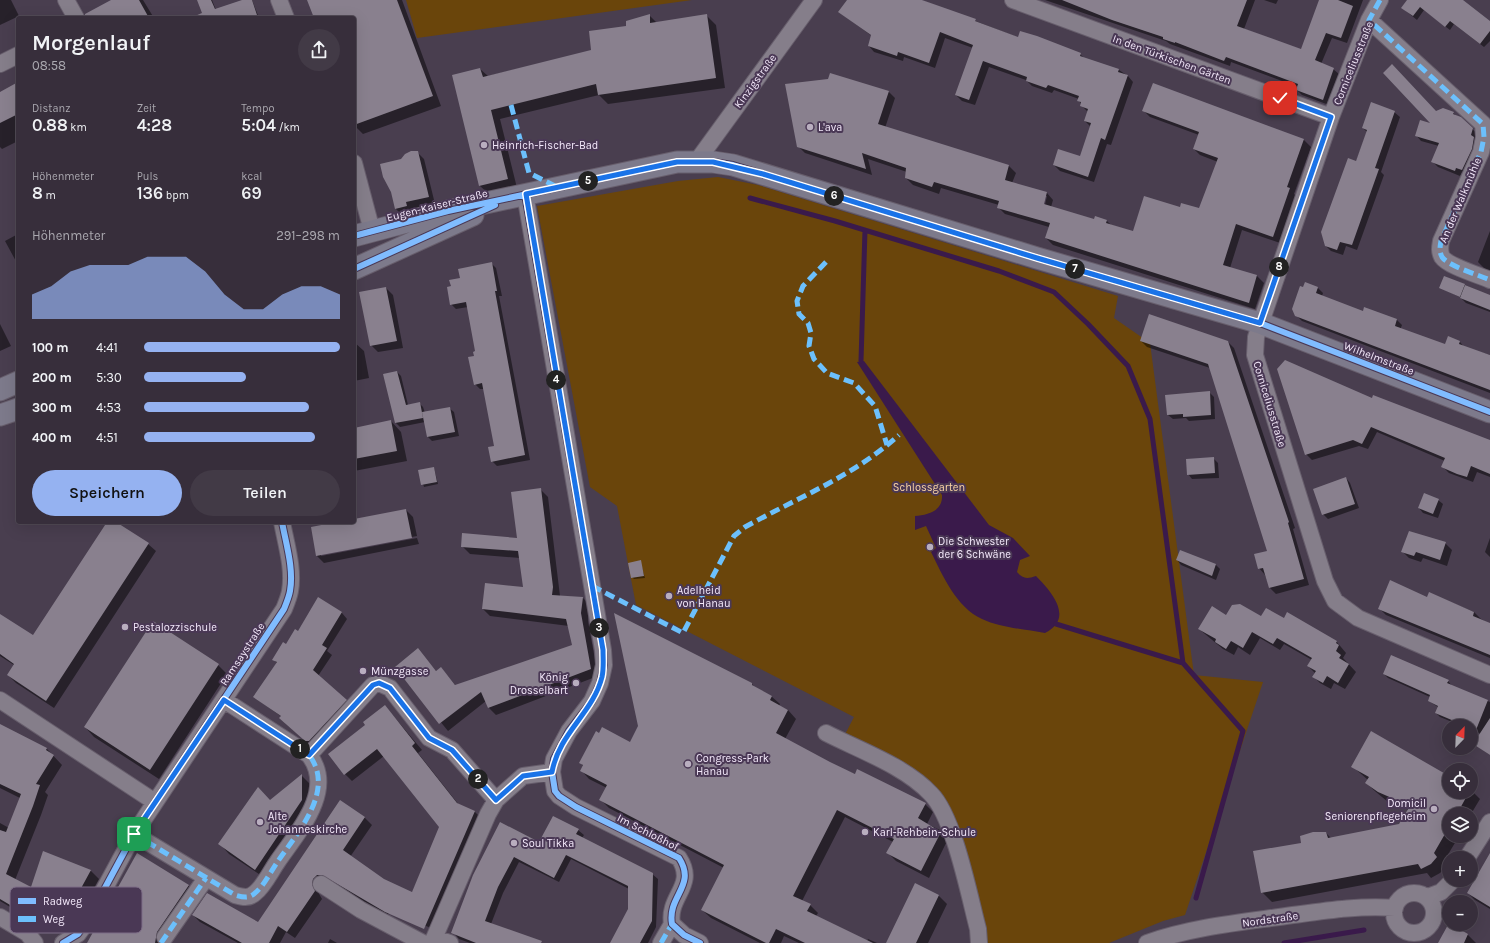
<!DOCTYPE html>
<html lang="de">
<head>
<meta charset="utf-8">
<style>
	body { margin:0; font-family:Karla,sans-serif; background:#423a46; color:#f1f3f6; height:100vh; display:flex; flex-direction:column; font-size:15px; white-space:nowrap }
	* { box-sizing:border-box; margin:0 }
	p { font-size:13px; color:#aaa8af }
	.icon { flex:none; width:22px; height:22px; fill:none; stroke:currentColor; stroke-width:2; stroke-linecap:round; stroke-linejoin:round }
	.map { position:relative; flex:1; overflow:hidden }
	.panel { position:absolute; left:16px; top:16px; width:340px; height:508px; display:flex; flex-direction:column; background:#372e3b; border-radius:4px; box-shadow:0 4px 16px #0002,0 0 0 1px #514a55 }
	.panel>* { flex:none }
	.needle { width:26px; rotate:23deg }
	.fabs { position:absolute; left:1442px; top:719px; display:grid; gap:8px }
	.fabs a { display:grid; place-items:center; width:36px; height:36px; border-radius:50%; background:#372e3b; box-shadow:0 4px 16px #0002,0 0 0 1px #514a55; font-size:20px }
	.pin { position:absolute; display:grid; place-items:center; width:34px; height:34px; color:#fff; margin:-17px; border-radius:8px; box-shadow:0 2px 6px #0006 }
	.km { position:absolute; width:20px; height:20px; margin:-10px; border-radius:50%; background:#222; color:#fff; font-size:11px; line-height:20px; text-align:center }
	.round { display:grid; place-items:center; flex:none; width:42px; height:42px; border-radius:21px; background:#423a46 }
	.head { display:flex; align-items:center; justify-content:space-between; height:68px; padding:0 16px }
	h1 { font-size:22px; font-weight:600; line-height:30px }
	.figures { display:grid; grid-template-columns:repeat(3,1fr); gap:6px; height:68px; padding:4px 16px }
	.figures div { display:grid; align-content:center }
	.figures b { font-size:17px; font-weight:600 }
	.figures small { font-size:11px; font-weight:400 }
	.figures p { font-size:11px }
	.chart { height:112px; padding:8px 16px }
	.chart p { display:flex; justify-content:space-between }
	.chart svg { width:100%; height:72px; margin-top:4px; fill:#95b2f1; opacity:.7 }
	.cta { display:flex; gap:8px; margin-top:auto; padding:8px 16px }
	.cta a { flex:1; height:46px; border-radius:24px; background:#95b2f1; color:#111; font-size:16px; font-weight:600; line-height:46px; text-align:center }
	.cta a+a { background:#423a46; color:#f1f3f6 }
	ul { padding:0 16px; list-style:none; font-size:13px }
	li { display:grid; grid-template-columns:64px 48px 1fr; align-items:center; height:30px }
	li i { height:10px; border-radius:5px; background:#95b2f1 }
	.map>svg:first-child { display:block }
	.green { fill:#6a450b }
	.water { fill:#3a1a4b }
	.shadow { fill:#0007; fill-rule:evenodd }
	.lines { fill:none; stroke-linecap:round; stroke-linejoin:round }
	.stream { stroke:#3a1a4b; stroke-width:5 }
	.building { fill:#89808e }
	.minor-casing { stroke:#675e6c; stroke-width:18 }
	.major-casing { stroke:#675e6c; stroke-width:23 }
	.minor { stroke:#857e8a; stroke-width:16 }
	.major { stroke:#7d7a8b; stroke-width:21 }
	.quiet { stroke:#6cc0fc; stroke-width:5; stroke-dasharray:10 5; stroke-linecap:butt }
	.cycleway-casing { stroke:#4a3855; stroke-width:8 }
	.cycleway { stroke:#80bcff; stroke-width:6 }
	.route-casing { stroke:#fff; stroke-width:8 }
	.route { stroke:#1a73e8; stroke-width:5 }
	.poi-dot { fill:#b9aebf; stroke:#4a3855; stroke-width:1.5 }
	.labels { text-anchor:middle; stroke-width:4; stroke-linejoin:round; paint-order:stroke }
	.street-label { font-size:11px; fill:#f5eafc; stroke:#4a3855 }
	.poi-label { font-size:11px; fill:#f5eafc; stroke:#4a3855; text-anchor:start }
	.park-label { font-size:11px; fill:#fcd5a4; stroke:#4a3855 }
	.key { fill:#4a3855; stroke:#7d6d87; stroke-width:1 }
	.key-label { font-size:11px; fill:#f5eafc }
</style>
</head>
<body>
<div class="map">
<svg width="1490" height="943" viewBox="0 0 1490 943">
	<rect width="100%" height="100%" fill="#493e4f"/>
	<path class="green" d="M406,0H692L417,38Z
		M718,177L758,185L1118,296L1114,318L1150,343L1194,675L1263,682L1185,915L1163,921L1109,943H975L951,847L934,804L906,779L839,746L854,717L636,605L617,506L590,487L537,206L678,181Z"/>
	<path class="water" d="M864,361L989,525L1013,538L1030,556L1020,560L1017,572C1023,579 1027,579 1036,576C1051,591 1075,618 1045,633C1025,629 1001,628 982,619C956,607 943,576 931,552L936,548L926,526L915,530V516C928,515 943,511 942,495L857,362Z"/>
	<path class="shadow" d="M0,0H11L19,16L0,25Z
		M113,0H143L154,18H93Z
		M198,0H212L216,10L245,0H252L259,18H205Z
		M308,0H402L441,106L363,134L354,125V18H315Z
		M848,0H921L1019,38L1080,54L1085,59L1119,70L1128,76L1133,82L1111,145L1107,144L1094,182L1060,171L1054,165L1081,157L1091,127L1085,121L1088,112L1081,105L1079,99L1054,90L1052,93L1032,86L1026,80L989,67L975,105L962,101L956,95L973,48L945,38L935,68L904,57L903,61L874,52L869,46L872,36L839,12Z
		M1045,0H1255L1244,29L1302,50L1320,0H1363L1347,43L1332,38L1321,64L1333,69L1339,74L1329,105L1302,95L1297,90L1298,87L1231,62L1230,66L1170,44L1166,41Z
		M1264,0H1278L1276,4Z
		M1408,0H1447L1490,22V41L1484,47L1454,24L1450,30L1424,10L1417,20L1406,11Z
		M649,15L657,23L707,16L716,25L725,88L608,104L599,95L500,119L517,188L490,195L480,186V69L488,76L593,51L627,26Z
		M18,83V141L2,149L0,147V93Z
		M1153,85L1304,140L1311,147L1294,194L1296,196L1280,243L1242,230L1230,268L1257,276L1264,283L1255,309L1053,245L1046,238L1049,227L1005,214L998,207L999,205L941,188L939,194L913,185L906,178L907,172L868,159L872,175L805,153L798,146L888,91L895,98L885,128L1009,166L1016,173L1012,183L1047,193L1053,200L1051,207L1095,220H1106L1111,225L1134,232L1180,208L1200,210L1218,162L1200,155L1194,149L1199,135L1150,117L1143,110ZM1045,196H1047L1044,209L1042,208Z
		M1394,112L1400,117L1381,172L1384,175L1357,250L1346,246L1343,255L1331,251L1325,245L1367,132L1363,128Z
		M1436,112L1453,113L1478,134L1468,175L1462,172L1460,176L1438,167L1433,162L1439,146L1421,141L1416,135L1433,126Z
		M417,152L424,159L435,204L413,209L414,213L403,216L396,209L392,191Z
		M1490,231V271L1485,269L1478,262Z
		M18,234V265L5,241Z
		M491,263L496,268L502,296H499L530,460L497,466L492,461L495,447L484,389H480L475,384V357L477,352L468,307L456,309L451,304L452,287L461,279Z
		M1465,285L1490,296V312L1466,303L1460,297L1441,288Z
		M386,288L393,295L403,348L378,352L371,345Z
		M1318,288L1323,293L1322,296L1363,313L1365,309L1397,320L1402,325L1400,330L1446,346L1460,342L1464,347L1490,355V393L1302,321L1296,315Z
		M0,324L11,346L0,351Z
		M1141,341L1228,342L1234,348L1295,528L1293,529L1309,585L1276,594L1270,588L1265,575L1259,568L1268,551L1210,368L1147,347Z
		M354,342L364,351L369,378L354,381Z
		M397,372L401,376L408,405L419,403L423,407L425,413L449,408L454,412L459,436L432,441L428,437L425,422L400,427L396,423Z
		M1209,392L1214,397L1215,419L1189,421L1186,418L1173,419L1168,415Z
		M1372,399L1490,441V477L1477,472L1473,482L1449,473L1443,467L1445,461L1377,432L1368,449L1359,446L1312,460L1306,454Z
		M391,421L401,432L407,461L354,471V429Z
		M1213,458L1218,463L1219,478L1192,479L1188,474Z
		M434,468L438,484L424,487L419,471Z
		M1346,478L1350,483L1359,508L1328,519L1323,514Z
		M540,489L548,497L560,596L583,598L590,605L588,621L598,676L496,715L489,708L486,701L448,731L396,667L418,650L436,671L441,668L456,686L573,646L569,626L490,616L483,609L524,589L520,558L470,554L462,546L518,539Z
		M1438,500L1443,504L1438,518L1423,513L1419,508Z
		M406,510L413,517L417,536L321,554V556L417,538L419,544L324,563L317,556L342,522H354V520Z
		M108,522H114L148,544L156,551L54,708L16,683L8,675L14,665L0,656V615L33,637Z
		M1490,538V557L1485,552Z
		M1445,543L1452,550L1447,566L1423,558L1421,562L1409,558L1402,551Z
		M1180,551L1216,565L1220,569L1216,580L1181,565L1177,560Z
		M640,561L645,578L634,579L632,577Z
		M1429,593L1474,612L1481,619L1490,624V658L1386,615L1379,608L1428,598Z
		M319,599L342,613L347,619L327,651L332,655L318,676L352,706L311,746L286,724L282,717L254,697L277,663L273,659L298,632Z
		M1226,616L1284,619L1336,641L1346,653L1343,658L1356,672L1345,689L1334,683L1331,689L1320,683L1313,676L1315,673L1308,666L1312,660L1284,644L1280,650L1260,638L1250,655L1238,647L1234,655L1223,649L1199,629Z
		M218,665L227,674L159,779L94,737L85,727Z
		M1384,674L1448,681L1452,686L1490,702V755L1474,744L1481,734L1471,730V726H1462L1440,717L1436,713L1438,707L1429,701L1430,697L1388,678Z
		M752,684L756,689L771,696L780,704L779,706L788,710L796,719L785,739L829,763L925,804L933,812L927,824L940,830L948,839L929,878L896,861L888,853L893,842L845,817L802,901L810,905L818,913L816,916L867,941L868,939L877,943H799L784,936L781,943H760L711,918L702,910L724,868L609,808L601,800L607,788L589,779L581,770L583,766L581,763L630,743Z
		M385,706L422,750L418,753L459,805L475,812L482,819L434,929L389,912L388,916L329,881L318,892L322,899L295,938L286,932L280,943H238L200,922L193,915L259,924L340,802L365,818L372,825L350,857L384,880L412,893L440,827L384,756L352,781L345,774L367,725Z
		M2,726L47,749L62,765L45,792L48,795L41,815L15,880L31,889L91,871L99,879L75,922L60,926L58,924L49,926L45,921L37,923L0,901V823L9,828L20,798L0,788V729Z
		M1352,766L1449,777V792H1471V790L1480,799L1471,814H1449V836H1459L1443,863L1446,867L1440,873L1431,878L1427,873L1272,902L1262,892L1302,844L1326,833L1331,838L1400,825L1409,810L1388,802L1376,792L1366,783L1368,780Z
		M302,776L311,785V810L265,878L229,854L220,844Z
		M578,830L584,835L582,838L652,874L658,879L656,927L648,943H611L629,909V889L571,859L559,882L519,862L503,893L491,924L510,943H470L459,939L454,933L474,876L540,843Z
		M137,854L189,886L194,891L161,943H88Z
		M1490,855V909L1475,900L1468,893Z
		M916,885L939,896L947,904L928,943H887Z
		M1449,925L1468,935L1476,943H1439Z
		M330,939L337,943H328Z"/>
	<g class="lines">
		<path class="stream" d="M750,198L835,221L999,271L1054,292L1088,324L1128,366L1150,419L1183,663L1243,731L1196,898
			M861,361L865,230
			M1056,624L1183,663
			M1284,943L1364,930"/>
	</g>
	<path class="building" d="M111,0H139L149,18H85V14Z
		M197,0H211L215,9L242,0H252L258,18H196L195,16L202,13Z
		M307,0H397L433,96L354,125V18H314Z
		M847,0H922L976,19L975,21L1018,37L1020,31L1037,36L1081,53L1080,56L1119,69L1118,72L1128,75L1105,140L1101,138L1088,177L1053,165L1058,149L1080,156L1091,123L1084,121L1088,109L1080,106L1081,102L1077,101L1079,96L1048,85L1046,88L1026,81L1027,77L983,61L969,100L955,95L973,45L940,32L929,63L898,52L897,56L868,46L871,35L838,12Z
		M1062,0H1247L1237,26L1301,49L1319,0H1338L1353,6L1341,38L1326,33L1315,60L1334,68L1323,100L1296,90L1298,84L1226,57L1224,61L1175,42V43L1163,39V37L1112,20Z
		M1407,0H1463L1490,21V31L1480,44L1450,21L1445,27L1420,7L1413,16L1401,8Z
		M650,14V23L707,14L716,78L598,95L596,84L491,110L508,179L479,186L452,75L480,68L483,77L591,50L589,31L626,26V21Z
		M1392,64L1436,111L1443,108L1454,112L1453,114L1461,117L1473,128L1471,135L1474,137L1472,149L1462,170L1456,168L1455,171L1431,162L1439,143L1415,136L1420,120L1430,123L1383,73Z
		M830,73L889,91L878,124L1009,165L1005,180L1047,192L1044,204L1094,219L1095,216L1107,220L1106,223L1133,231L1144,196L1180,207L1181,203L1199,208L1218,158L1193,149L1199,132L1142,111L1153,83L1304,139L1287,187L1290,188L1273,237L1236,224L1223,265L1257,275L1249,303L1045,238L1050,223L997,208L999,201L934,182L932,187L905,178L906,168L862,153L866,169L797,147L785,84L828,79Z
		M18,82V114L0,123V92Z
		M1371,102L1395,111L1375,168L1379,169L1352,245L1340,242L1337,250L1325,246L1321,232L1348,158L1356,161L1367,130L1362,128Z
		M411,151H418L429,197L406,202L407,206L395,209L391,192L383,177L380,164L401,159L405,154Z
		M492,262L497,291H495L525,455L491,462L488,447L494,446L482,383L474,385L468,357L474,356L473,352L475,351L466,302L450,305L447,287L451,286L449,280L460,278L458,269Z
		M1444,276L1465,284L1460,297L1439,288Z
		M1305,282L1318,287L1316,293L1363,311L1364,307L1397,319L1395,326L1445,344L1448,336L1460,341L1459,344L1490,355V390L1295,316L1292,309L1300,286L1303,287Z
		M1465,285L1490,295V310L1460,298Z
		M386,287L397,341L370,346L359,292Z
		M1149,314L1228,341L1289,522L1288,523L1304,579L1269,588L1263,568L1258,569L1254,554L1267,551L1208,364L1140,341Z
		M1285,360L1372,398L1373,395L1490,440V474L1471,466L1467,477L1457,474L1441,467L1445,458L1371,427L1362,444L1353,440L1305,455L1277,369Z
		M397,371L406,405L420,402L423,418L395,423L383,374Z
		M1210,391L1211,415L1183,417V414L1167,415L1165,395Z
		M450,407L455,432L427,437L422,412Z
		M391,420L397,451L354,459V428Z
		M1214,457L1215,473L1187,475L1186,459Z
		M434,467L437,482L421,485L418,470Z
		M1346,477L1355,504L1322,515L1313,489Z
		M541,488L553,587L552,595L583,597L581,613L591,669L488,708L481,692L439,724L395,667L418,648L436,671L441,667L455,685L572,645L566,619L482,609L485,583L523,587L518,551L461,547L462,533L517,538L511,492Z
		M1424,493L1439,499L1433,514L1418,508Z
		M406,509L412,538L316,556L311,527L337,522H354V519Z
		M107,522H116L149,543L46,701L7,675L14,664L0,654V614L33,635Z
		M1409,531L1446,542L1440,560L1416,552L1414,556L1401,552Z
		M1180,550L1216,564L1212,576L1176,560Z
		M641,560L644,576L631,578L628,563Z
		M1390,580L1427,597L1429,592L1474,612L1473,616L1490,623V655L1378,609Z
		M318,597L342,612L322,645L327,648L313,670L347,700L309,741H305L279,718L281,716L253,697L277,662L272,660L283,642L286,644L295,629L298,631Z
		M1240,604L1261,616L1266,608L1284,618L1287,612L1337,641L1336,643L1339,645L1336,651L1341,655L1339,658L1349,664L1338,683L1327,676L1323,683L1312,677L1316,671L1307,666L1312,658L1277,638L1273,644L1252,632L1243,648L1231,641L1226,649L1215,642L1216,639L1198,629L1212,606L1226,615L1232,605Z
		M614,613L752,683V685L772,696L770,700L788,710L776,733L830,762L855,774L857,769L926,803L918,818L941,832L921,871L886,853L894,839L837,810L793,896L811,904L807,911L873,943H805L776,929L769,943H766L701,910L724,865L599,800L607,785L580,771L583,765L579,763L596,731L599,733L602,727L630,742L638,726Z
		M153,621L219,664L150,770L84,727Z
		M1391,655L1449,680L1447,683L1488,700L1476,730L1471,728V726H1466L1435,713L1438,706L1428,701L1430,695L1383,674Z
		M385,705L415,743L412,746L457,803L475,811L424,929L385,912L322,875H317L313,879L312,884L315,891L287,932L278,926L269,943H242L192,915L207,893L258,922L340,800L365,817L343,850L384,879L412,892L439,827L377,749L344,775L328,754L365,725L363,722Z
		M1490,718V755L1473,744Z
		M0,724L47,748L46,750L54,755L36,784L40,785L33,806L6,874L31,887L43,851L91,870L67,914L50,918V916L40,918L39,913L27,915L0,899V830L6,832L21,794L0,784Z
		M1371,731L1449,776V792H1469L1457,814H1449V827L1434,853L1437,857L1431,864L1421,869L1418,864L1261,893L1253,851L1301,843L1300,836L1313,832H1326L1328,838L1399,824L1410,806L1378,792L1365,783L1369,777L1351,767Z
		M302,774V800L255,870L218,844L258,787L270,800Z
		M553,816L579,829L576,834L653,873L652,921L640,943H610L628,909V886L566,855L554,878L514,857L498,887L485,921L542,941L541,943H476L451,933L473,875L500,822L539,842Z
		M137,853L189,885L157,932L155,943H87Z
		M1490,853V907L1467,893Z
		M915,883L939,895L916,943H886Z
		M1449,923L1468,934L1464,943H1438Z"/>
	<g class="lines">
		<g class="minor-casing">
			<path id="minor" d="M66,0L76,18
				M279,0L286,18
				M1013,0L1331,117
				M1380,0L1369,20L1331,117L1256,337L1255,355L1325,581L1335,601L1358,618L1490,675
				M1369,20L1483,124L1484,137L1481,152L1441,241C1440,247 1439,251 1442,257C1448,266 1479,275 1490,280
				M0,64L18,55
				M697,161L814,0
				M354,163L372,231
				M525,194L603,650L604,665L600,683L592,701L569,731L554,759L552,772L555,791L559,796L576,807L679,858C697,886 667,896 672,924L684,935L700,943
				M0,700L155,802
				M826,733C859,750 905,766 931,794C954,817 969,895 978,929L979,943
				M309,755L373,685L379,683L390,688L429,738L452,750L496,800
				M134,834L235,895C242,897 249,899 255,893C264,886 271,871 278,861C298,832 336,790 309,755L224,700
				M1467,858L1490,822
				M321,884L361,910L423,943
				M1394 913a20 20 0 1 1 40 0a20 20 0 1 1-40 0Z
				M1428,897L1441,892L1453,880
				M0,917L27,933L35,943
				M165,937L206,878
				M435,938L450,943
				M63,943L78,934L86,923L134,834L284,609C286,604 289,597 290,591C294,569 286,544 282,522
				M432,943L488,814L496,800L523,776L552,772
				M661,943L672,924
				M1147,943C1189,928 1235,923 1279,917C1318,912 1356,905 1395,908"/>
		</g>
		<g class="major-casing">
			<path id="major" d="M354,236L448,211L677,162H713L733,165L1037,258L1260,323L1490,412
				M354,269L473,215
				M0,390L18,382
				M0,415L18,409"/>
		</g>
		<use href="#minor" class="minor"/>
		<use href="#major" class="major"/>
		<path class="quiet" d="M1380,0L1369,20L1483,124L1484,137L1481,152L1441,241C1440,247 1439,251 1442,257C1448,266 1479,275 1490,280
			M511,105L529,173L557,187
			M826,262L803,286L797,301L799,314L808,323L811,333L809,346L814,359L827,373L854,383L875,406L887,445
			M592,586L683,633L734,536L745,527C799,497 852,477 899,435
			M134,834L235,895C242,897 249,899 255,893C264,886 271,871 278,861C298,832 336,790 309,755L224,700
			M161,943L206,878
			M661,943L672,924"/>
		<g class="cycleway-casing">
			<path id="cycleway" d="M525,194L603,650L604,665L600,683L592,701L569,731L554,759L552,772L555,791L559,796L576,807L679,858C697,886 667,896 672,924L684,935L700,943
				M354,236L448,211L677,162H713L733,165L1037,258L1260,323L1490,412
				M354,269L495,205
				M63,943L78,934L86,923L134,834L284,609C286,604 289,597 290,591C294,569 286,544 282,522"/>
		</g>
		<use href="#cycleway" class="cycleway"/>
	</g>
	<g class="lines">
		<g class="route-casing">
			<path id="route" d="M134,834L224,700L309,755L373,685L379,683L390,688L429,738L452,750L496,800L523,776L552,772C559,733 593,713 602,677C604,668 603,659 603,650L526,194L677,162H713L763,174L1037,258L1260,323L1331,117L1280,98"/>
		</g>
		<use href="#route" class="route"/>
	</g>
	<g class="poi-dot">
		<circle cx="810" cy="127" r="4"/>
		<circle cx="484" cy="145" r="4"/>
		<circle cx="930" cy="547" r="4"/>
		<circle cx="669" cy="596" r="4"/>
		<circle cx="125" cy="627" r="4"/>
		<circle cx="363" cy="671" r="4"/>
		<circle cx="576" cy="683" r="4"/>
		<circle cx="688" cy="764" r="4"/>
		<circle cx="1434" cy="809" r="4"/>
		<circle cx="260" cy="822" r="4"/>
		<circle cx="865" cy="832" r="4"/>
		<circle cx="514" cy="843" r="4"/>
	</g>
	<g class="labels">
		<g class="street-label">
			<text transform="translate(1172 59) rotate(20)" y="4">In den Türkischen Gärten</text>
			<text transform="translate(1353 63) rotate(-68)" y="4">Corniceliusstraße</text>
			<text transform="translate(755 81) rotate(-54)" y="4">Kinzigstraße</text>
			<text transform="translate(1460 200) rotate(-67)" y="4">An der Walkmühle</text>
			<text transform="translate(437 205) rotate(-14)" y="4">Eugen-Kaiser-Straße</text>
			<text transform="translate(1379 358) rotate(21)" y="4">Wilhelmstraße</text>
			<text transform="translate(1270 404) rotate(73)" y="4">Corniceliusstraße</text>
			<text transform="translate(242 654) rotate(-57)" y="4">Ramsaystraße</text>
			<text transform="translate(648 832) rotate(27)" y="4">Im Schloßhof</text>
			<text transform="translate(1270 919) rotate(-8)" y="4">Nordstraße</text>
		</g>
		<g class="poi-label">
			<text x="818" y="131">L'ava</text>
			<text x="492" y="149">Heinrich-Fischer-Bad</text>
			<text x="938" y="545">Die Schwester<tspan x="938" dy="13">der 6 Schwäne</tspan></text>
			<text x="677" y="594">Adelheid<tspan x="677" dy="13">von Hanau</tspan></text>
			<text x="133" y="631">Pestalozzischule</text>
			<text x="371" y="675">Münzgasse</text>
			<text x="568" y="681" text-anchor="end">König<tspan x="568" dy="13">Drosselbart</tspan></text>
			<text x="696" y="762">Congress-Park<tspan x="696" dy="13">Hanau</tspan></text>
			<text x="1426" y="807" text-anchor="end">Domicil<tspan x="1426" dy="13">Seniorenpflegeheim</tspan></text>
			<text x="268" y="820">Alte<tspan x="268" dy="13">Johanneskirche</tspan></text>
			<text x="873" y="836">Karl-Rehbein-Schule</text>
			<text x="522" y="847">Soul Tikka</text>
		</g>
		<g class="park-label">
			<text x="929" y="491">Schlossgarten</text>
		</g>
	</g>
	<rect x="10" y="887" width="132" height="46" rx="6" class="key"/>
	<rect x="18" y="898" width="18" height="6" fill="#80bcff"/>
	<rect x="18" y="916" width="18" height="6" fill="#6cc0fc"/>
	<g class="key-label">
		<text x="43" y="905">Radweg</text>
		<text x="43" y="923">Weg</text>
	</g>
</svg>
<div class="fabs">
<a><svg class="needle" viewBox="-14 -14 28 28"><path d="M0-13l5 13h-10z" fill="#e53935"/><path d="M0 13l5-13h-10z" fill="#aaa8af"/></svg></a>
<a><svg class="icon" aria-label="locate" viewBox="0 0 24 24"><circle cx="12" cy="12" r="6"/><path d="M12 2v4M12 18v4M2 12h4M18 12h4"/></svg></a>
<a><svg class="icon" aria-label="layers" viewBox="0 0 24 24"><path d="M12 4l9 5-9 5-9-5zM3 14l9 5 9-5"/></svg></a>
<a>+</a>
<a>−</a>
</div>
<div class="pin" style="left:134px;top:834px;background:#1e9e55"><svg class="icon" aria-label="arrive" viewBox="0 0 24 24"><path d="M6 21V4h12l-3 4 3 4H6"/></svg></div>
<div class="pin" style="left:1280px;top:98px;background:#d93025"><svg class="icon" aria-label="check" viewBox="0 0 24 24"><path d="M5 12l5 5 9-10"/></svg></div>
<b class="km" style="left:300px;top:749px">1</b>
<b class="km" style="left:478px;top:779px">2</b>
<b class="km" style="left:599px;top:628px">3</b>
<b class="km" style="left:556px;top:380px">4</b>
<b class="km" style="left:588px;top:181px">5</b>
<b class="km" style="left:834px;top:196px">6</b>
<b class="km" style="left:1075px;top:269px">7</b>
<b class="km" style="left:1279px;top:267px">8</b>
<section class="panel">
<div class="head"><div><h1>Morgenlauf</h1><p>08:58</p></div><a class="round"><svg class="icon" aria-label="share" viewBox="0 0 24 24"><path d="M12 15V3M7 8l5-5 5 5M5 13v7h14v-7"/></svg></a></div>
<div class="figures">
<div><p>Distanz</p><b>0.88<small> km</small></b></div>
<div><p>Zeit</p><b>4:28</b></div>
<div><p>Tempo</p><b>5:04<small> /km</small></b></div>
</div>
<div class="figures">
<div><p>Höhenmeter</p><b>8<small> m</small></b></div>
<div><p>Puls</p><b>136<small> bpm</small></b></div>
<div><p>kcal</p><b>69</b></div>
</div>
<div class="chart"><p><span>Höhenmeter</span>291–298 m</p>
<svg viewBox="0 0 160 44" preserveAspectRatio="none"><path d="M0 44V29L10 24L20 15L30 11L40 11L50 11L60 6L70 6L80 6L90 15L100 29L110 38L120 38L130 29L140 24L150 24L160 29V44z"/></svg>
</div>
<ul>
<li><b>100 m</b>4:41<i style="width:100%"></i></li>
<li><b>200 m</b>5:30<i style="width:52%"></i></li>
<li><b>300 m</b>4:53<i style="width:84%"></i></li>
<li><b>400 m</b>4:51<i style="width:87%"></i></li>
</ul>
<div class="cta"><a>Speichern</a><a>Teilen</a></div>
</section>
</div>
</body>
</html>
